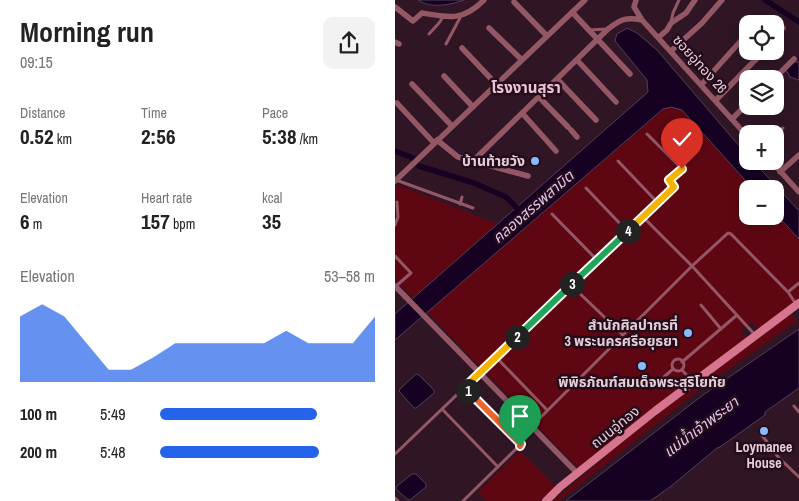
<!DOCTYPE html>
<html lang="en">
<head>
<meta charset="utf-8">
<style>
	body { margin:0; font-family:"Archivo Narrow","Noto Sans Thai",sans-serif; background:#f2f2f2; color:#222; height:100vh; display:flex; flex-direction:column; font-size:19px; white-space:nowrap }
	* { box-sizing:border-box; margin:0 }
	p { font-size:16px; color:#767676 }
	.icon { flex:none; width:28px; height:28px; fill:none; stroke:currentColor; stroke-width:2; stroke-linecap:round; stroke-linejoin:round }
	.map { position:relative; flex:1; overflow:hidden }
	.drawer { display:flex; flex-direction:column; background:#fff; width:395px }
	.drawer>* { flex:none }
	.tools { position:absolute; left:344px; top:15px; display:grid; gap:10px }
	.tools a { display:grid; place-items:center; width:45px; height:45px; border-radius:10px; background:#fff; box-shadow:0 2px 12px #0003; font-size:25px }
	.pin { position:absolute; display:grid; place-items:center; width:42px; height:42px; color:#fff; margin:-51px -21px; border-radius:50% 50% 50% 0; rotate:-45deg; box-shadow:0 0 5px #0007 }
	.pin .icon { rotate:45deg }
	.km { position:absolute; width:25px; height:25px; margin:-12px; border-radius:50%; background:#222; color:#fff; font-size:14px; line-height:25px; text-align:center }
	.round { display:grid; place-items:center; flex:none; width:52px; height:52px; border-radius:10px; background:#f2f2f2 }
	.overview { display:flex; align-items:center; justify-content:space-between; height:85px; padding:0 20px }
	h1 { font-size:28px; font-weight:700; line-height:38px }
	.figures { display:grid; grid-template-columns:repeat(3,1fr); gap:8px; height:85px; padding:5px 20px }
	.figures div { display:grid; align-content:center }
	.figures b { font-size:21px; font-weight:700 }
	.figures small { font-size:14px; font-weight:400 }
	.figures p { font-size:14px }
	.chart { height:140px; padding:10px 20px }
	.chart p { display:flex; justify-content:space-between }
	.chart svg { width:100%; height:90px; margin-top:5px; fill:#2563eb; opacity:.7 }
	ul { padding:0 20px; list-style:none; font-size:16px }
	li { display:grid; grid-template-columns:80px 60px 1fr; align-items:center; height:38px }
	li i { height:12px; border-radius:6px; background:#2563eb }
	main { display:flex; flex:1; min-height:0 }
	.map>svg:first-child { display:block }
	.green { fill:#5e0712 }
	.water { fill:#160123; stroke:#533f59 }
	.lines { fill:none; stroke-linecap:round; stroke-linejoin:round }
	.canal { stroke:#160123; stroke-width:5.5 }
	.lane { stroke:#945766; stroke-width:3 }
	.street { stroke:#945766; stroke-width:5.5 }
	.secondary { stroke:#d7748e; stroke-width:8 }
	.split-1-casing { stroke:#fff; stroke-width:10 }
	.split-2-casing { stroke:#fff; stroke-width:10 }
	.split-3-casing { stroke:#fff; stroke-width:10 }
	.split-4-casing { stroke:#fff; stroke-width:10 }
	.split-5-casing { stroke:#fff; stroke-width:10 }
	.split-1 { stroke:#f0652b; stroke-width:6 }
	.split-2 { stroke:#f5b400; stroke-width:6 }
	.split-3 { stroke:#22a559; stroke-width:6 }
	.split-4 { stroke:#22a559; stroke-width:6 }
	.split-5 { stroke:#f5b400; stroke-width:6 }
	.poi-dot { fill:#89bafc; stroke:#260c1b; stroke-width:2 }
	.labels { text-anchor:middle; stroke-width:5; stroke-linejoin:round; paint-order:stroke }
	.street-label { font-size:14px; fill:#e2cfd8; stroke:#260c1b }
	.poi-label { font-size:14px; font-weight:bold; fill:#e2cfd8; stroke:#260c1b; text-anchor:end }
	.neighbourhood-label { font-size:15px; font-weight:bold; fill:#eac5d8; stroke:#260c1b }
	.water-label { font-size:15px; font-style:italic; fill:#dec7f1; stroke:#260c1b }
</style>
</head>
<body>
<main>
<section class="drawer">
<div class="overview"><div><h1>Morning run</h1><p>09:15</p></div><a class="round"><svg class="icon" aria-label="share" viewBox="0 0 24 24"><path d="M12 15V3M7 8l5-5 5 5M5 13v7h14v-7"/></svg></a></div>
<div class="figures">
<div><p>Distance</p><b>0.52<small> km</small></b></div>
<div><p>Time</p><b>2:56</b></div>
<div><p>Pace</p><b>5:38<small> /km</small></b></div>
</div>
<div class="figures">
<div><p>Elevation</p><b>6<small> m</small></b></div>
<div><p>Heart rate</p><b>157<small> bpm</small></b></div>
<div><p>kcal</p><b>35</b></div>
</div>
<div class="chart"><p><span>Elevation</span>53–58 m</p>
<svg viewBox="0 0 160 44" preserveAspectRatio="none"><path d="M0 44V12L10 6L20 12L30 25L40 38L50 38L60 32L70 25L80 25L90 25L100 25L110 25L120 19L130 25L140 25L150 25L160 12V44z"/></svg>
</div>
<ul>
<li><b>100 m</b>5:49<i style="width:73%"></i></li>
<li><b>200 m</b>5:48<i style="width:74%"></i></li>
</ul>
</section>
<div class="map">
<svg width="404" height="501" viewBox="0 0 404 501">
	<rect width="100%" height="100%" fill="#301625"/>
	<path class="green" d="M277,107L287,110L358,189H352V216H380V213L404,239V299L366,329L362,328L355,322L345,331L353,339L183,468L32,312L269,109Z
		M3,185L103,224L18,298L0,279V187Z
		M396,314L402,321L303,391L164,501H158L234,436Z
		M125,451L161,487L145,501H92L83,492Z"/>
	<path class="water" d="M23,0H69C55,5 36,9 23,0Z
		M232,28L242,33L262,50L352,155V161H358L404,211V239L380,213V189H358L287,110L276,107L268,109L0,340V314L253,92L252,80L220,41L222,34Z
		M398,62H404V80L395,77L391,70Z
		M404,329V388L370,412V415L325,447L322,448L275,487L255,501H171L308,395Z
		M21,374L24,375L39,390V393L21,408H19L4,391L5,389Z
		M17,474H21L31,484V487L15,500L12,499L1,489L2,486Z"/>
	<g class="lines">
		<path class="canal" d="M370,0L404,22
			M0,151L18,158
			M24,166L79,183L111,197L126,212"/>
		<path class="lane" d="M276,22L278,13L284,0
			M194,30L213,29
			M34,34L44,23L48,17
			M51,44L66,16
			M351,72L359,79
			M380,135L388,128
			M223,161L262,202
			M1,180L78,208
			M191,188L232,231
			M65,204L67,197
			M157,214L202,260
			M247,216L297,266L361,336
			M0,225L3,217L2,202
			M0,256L16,273L1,286
			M176,285L228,335
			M393,292L404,283
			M306,305L326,329
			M101,357L152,410
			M277 365a6 6 0 1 1 12 0a6 6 0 1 1-12 0Z
			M287,362L342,315
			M287,370L298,382
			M262,383L278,369
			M399,406L404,412
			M47,409L103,467
			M137,426L297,266L333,233L336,234L393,292L401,304
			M366,434L384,458L404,477
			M0,454L279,187L274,181L286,168L252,134
			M0,498L3,501
			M68,501L126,444L70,387"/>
		<path class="street" d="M241,0L239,7L247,20
			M119,2L152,36
			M0,7L18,21L27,13C55,18 68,21 89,0
			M177,12L235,74
			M361,24L364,20
			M94,28L127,60
			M264,37L272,30L276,23L291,13L300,0
			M380,38L388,28
			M0,42L4,44
			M67,48L101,84
			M276,51L307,23L327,0
			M182,60L221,102
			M49,76L78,107
			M162,79L201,120
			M379,79L399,59
			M17,84L57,126
			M307,84L352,34
			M144,97L173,127
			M321,100L369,51
			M2,103L39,143
			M127,113L161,151
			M337,119L352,104
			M176,130L182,137
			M42,140L63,157L133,176
			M78,161L213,29C226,19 231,17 247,20L352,136
			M376,161L404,192
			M385,172L404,155
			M0,181L190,0
			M0,286L182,473"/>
		<path class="secondary" d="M151,501L165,487L260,411L404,303"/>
	</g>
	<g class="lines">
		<g class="split-1-casing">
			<path id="split-1" d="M73,391L126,444L125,446"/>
		</g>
		<g class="split-2-casing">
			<path id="split-2" d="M73,391L70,387L122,337"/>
		</g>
		<g class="split-3-casing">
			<path id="split-3" d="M122,337L177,284"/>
		</g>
		<g class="split-4-casing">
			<path id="split-4" d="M177,284L233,231"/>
		</g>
		<g class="split-5-casing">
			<path id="split-5" d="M233,231L279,187L274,180L287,169"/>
		</g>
		<use href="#split-1" class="split-1"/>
		<use href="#split-2" class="split-2"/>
		<use href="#split-3" class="split-3"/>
		<use href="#split-4" class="split-4"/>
		<use href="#split-5" class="split-5"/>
	</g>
	<g class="poi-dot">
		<circle cx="140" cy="161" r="5"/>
		<circle cx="293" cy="333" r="5"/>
		<circle cx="247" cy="366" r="5"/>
		<circle cx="369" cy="431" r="5"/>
	</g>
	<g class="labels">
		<g class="street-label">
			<text transform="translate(305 64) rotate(48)" y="5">ซอยอู่ทอง 26</text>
			<text transform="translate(220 427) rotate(-39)" y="5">ถนนอู่ทอง</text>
		</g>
		<g class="poi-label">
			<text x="130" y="166">บ้านท้ายวัง</text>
			<text x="283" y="330">สำนักศิลปากรที่<tspan x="283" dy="16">3 พระนครศรีอยุธยา</tspan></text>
			<text x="247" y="387" text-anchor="middle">พิพิธภัณฑ์สมเด็จพระสุริโยทัย</text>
			<text x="369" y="452" text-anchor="middle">Loymanee<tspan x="369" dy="16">House</tspan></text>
		</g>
		<g class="neighbourhood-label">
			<text x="131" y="93">โรงงานสุรา</text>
		</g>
		<g class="water-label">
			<text transform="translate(138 207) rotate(-41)" y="5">คลองสรรพสามิต</text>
			<text transform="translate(306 427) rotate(-37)" y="5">แม่น้ำเจ้าพระยา</text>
		</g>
	</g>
</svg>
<div class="tools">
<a><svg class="icon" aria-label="locate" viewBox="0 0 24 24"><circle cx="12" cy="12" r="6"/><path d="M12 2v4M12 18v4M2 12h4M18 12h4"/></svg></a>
<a><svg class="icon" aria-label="layers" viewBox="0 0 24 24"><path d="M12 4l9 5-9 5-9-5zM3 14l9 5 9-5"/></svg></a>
<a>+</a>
<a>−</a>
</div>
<div class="pin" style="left:125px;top:446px;background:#1e9e55"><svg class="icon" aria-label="arrive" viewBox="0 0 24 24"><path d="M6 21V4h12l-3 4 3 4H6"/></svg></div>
<div class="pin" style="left:287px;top:169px;background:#d93025"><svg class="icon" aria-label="check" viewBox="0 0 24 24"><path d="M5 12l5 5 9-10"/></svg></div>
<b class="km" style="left:73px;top:391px">1</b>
<b class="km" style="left:122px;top:337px">2</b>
<b class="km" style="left:177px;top:284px">3</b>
<b class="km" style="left:233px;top:231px">4</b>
</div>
</main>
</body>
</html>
